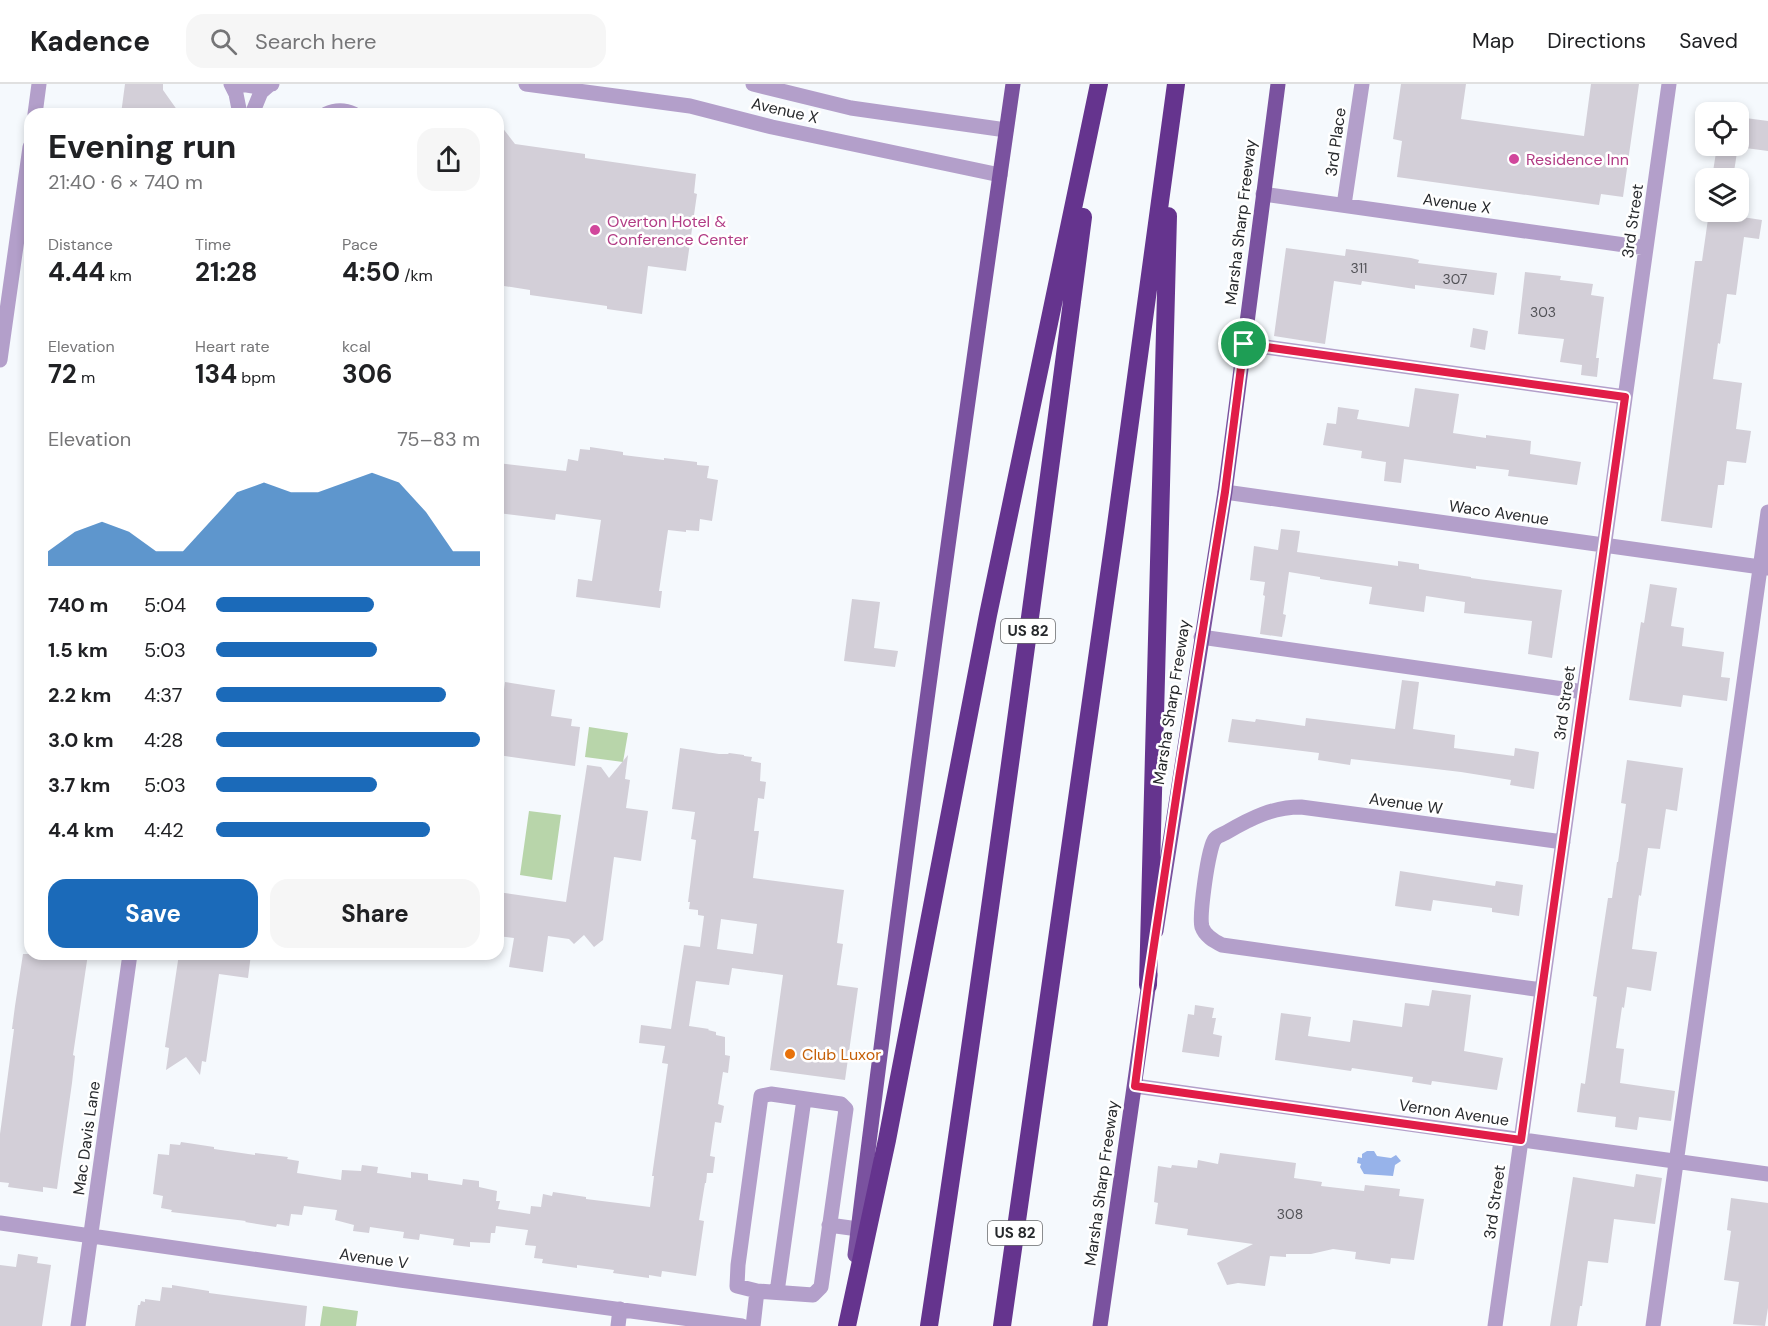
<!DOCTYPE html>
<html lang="en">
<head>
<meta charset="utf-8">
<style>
	body { margin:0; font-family:"DM Sans",sans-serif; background:#f6f6f6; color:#202124; height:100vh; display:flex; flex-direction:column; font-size:22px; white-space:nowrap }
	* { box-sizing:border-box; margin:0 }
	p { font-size:20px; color:#757577 }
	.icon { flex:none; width:33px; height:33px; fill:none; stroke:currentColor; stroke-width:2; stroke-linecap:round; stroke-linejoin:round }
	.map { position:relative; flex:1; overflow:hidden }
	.sheet { position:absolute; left:24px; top:24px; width:480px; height:852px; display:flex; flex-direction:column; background:#fff; border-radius:18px; box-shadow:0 3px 9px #0003 }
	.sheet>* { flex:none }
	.buttons { position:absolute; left:1695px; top:18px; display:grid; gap:12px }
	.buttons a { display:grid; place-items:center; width:54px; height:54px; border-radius:12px; background:#fff; box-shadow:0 3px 9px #0003; font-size:30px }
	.pin { position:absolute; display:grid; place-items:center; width:51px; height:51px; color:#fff; margin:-26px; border:3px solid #fff; border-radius:50%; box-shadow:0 2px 6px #0007 }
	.round { display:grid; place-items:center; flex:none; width:63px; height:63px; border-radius:18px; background:#f6f6f6 }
	.summary { display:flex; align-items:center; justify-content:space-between; height:102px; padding:0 24px }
	h1 { font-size:33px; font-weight:700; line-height:45px }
	.metrics { display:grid; grid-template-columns:repeat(3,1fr); gap:9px; height:102px; padding:6px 24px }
	.metrics div { display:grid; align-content:center }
	.metrics b { font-size:26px; font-weight:700 }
	.metrics small { font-size:16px; font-weight:400 }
	.metrics p { font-size:16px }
	.chart { height:168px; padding:12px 24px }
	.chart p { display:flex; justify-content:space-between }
	.chart svg { width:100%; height:108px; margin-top:6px; fill:#1b6ab9; opacity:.7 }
	.cta { display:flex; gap:12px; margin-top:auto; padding:12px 24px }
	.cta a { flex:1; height:69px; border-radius:18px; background:#1b6ab9; color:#fff; font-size:24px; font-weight:700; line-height:69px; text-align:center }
	.cta a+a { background:#f6f6f6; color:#202124 }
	ul { padding:0 24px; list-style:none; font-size:20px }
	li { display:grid; grid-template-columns:96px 72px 1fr; align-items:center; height:45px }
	li i { height:15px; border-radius:8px; background:#1b6ab9 }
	header { display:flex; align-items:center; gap:36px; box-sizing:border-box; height:84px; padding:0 30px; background:#fff; border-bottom:2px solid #e0e0e0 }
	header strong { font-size:28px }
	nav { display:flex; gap:33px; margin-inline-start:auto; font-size:21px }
	.search { width:420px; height:54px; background:#f6f6f6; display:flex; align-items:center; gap:15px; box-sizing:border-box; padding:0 21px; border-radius:18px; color:#757577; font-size:22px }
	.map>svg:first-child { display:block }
	.green { fill:#b8d5aa }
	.water { fill:#97b3ea }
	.building { fill:#d3cfd8; fill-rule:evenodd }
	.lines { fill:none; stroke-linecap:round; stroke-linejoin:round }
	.minor { stroke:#b39fca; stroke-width:15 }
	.major { stroke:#7a529f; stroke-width:15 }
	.highway { stroke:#65348e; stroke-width:18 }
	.route-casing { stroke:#fff; stroke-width:12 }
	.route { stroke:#e11d48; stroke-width:8 }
	.hotel-dot { fill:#d1479c; stroke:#fff; stroke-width:2 }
	.food-dot { fill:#e8710a; stroke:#fff; stroke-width:2 }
	.labels { text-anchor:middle; stroke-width:5; stroke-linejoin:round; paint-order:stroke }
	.number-label { font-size:14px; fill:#525257 }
	.shield { fill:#fff; stroke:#68696b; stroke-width:1.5 }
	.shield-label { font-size:15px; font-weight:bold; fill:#27292c }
	.street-label { font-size:16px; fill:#27292c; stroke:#fff }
	.hotel-label { font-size:16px; fill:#b23c85; stroke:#fff; text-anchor:start }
	.food-label { font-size:16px; fill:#c56008; stroke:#fff; text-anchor:start }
</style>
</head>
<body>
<header>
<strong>Kadence</strong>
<div class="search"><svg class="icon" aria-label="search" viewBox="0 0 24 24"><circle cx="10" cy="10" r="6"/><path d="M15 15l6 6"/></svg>Search here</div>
<nav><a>Map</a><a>Directions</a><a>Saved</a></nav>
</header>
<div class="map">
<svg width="1768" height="1242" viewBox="0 0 1768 1242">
	<rect width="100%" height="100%" fill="#f5f9fd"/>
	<path class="green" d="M589,643L628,649L623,678L585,673Z
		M529,727L561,731L552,796L520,791Z
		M323,1222L358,1227L356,1242H320Z"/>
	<path class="water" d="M1367,1067H1374L1377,1072L1391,1074L1396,1071L1401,1077L1395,1081L1393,1092L1364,1090L1360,1083L1361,1080L1357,1079L1358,1073L1362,1074V1070Z"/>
	<path class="building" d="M125,0H163V6L180,30H121Z
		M1401,0H1466L1461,35L1584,52L1591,0H1639L1623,113L1601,110L1599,121L1397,93L1402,57L1393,55Z
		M1738,33L1768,37V67L1738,63Z
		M498,38L515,60L585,70V74L696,90L694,109L697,110L686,187L648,182L642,230L607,225V222L530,211V206L498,201Z
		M1717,62H1738L1733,94H1712Z
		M1709,128L1762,136L1759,155L1744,153L1736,211L1727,210L1720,260L1718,259L1713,295L1742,299L1736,345L1751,347L1746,379L1727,377L1724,401H1718L1712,444L1661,437L1695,177H1702Z
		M1286,164L1345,172L1346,165L1411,174L1419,176L1418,179L1497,189L1494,211L1415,201V205L1362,197L1361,201L1334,197L1325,260L1274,252Z
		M1525,188L1561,192L1560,196L1593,200L1591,211L1604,213L1596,274H1599L1597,293L1581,291L1582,281L1560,278L1564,255L1518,250Z
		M1473,244L1488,247L1485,266L1470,263Z
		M1415,304L1459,310L1453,349L1486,354V351L1531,357L1530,370L1581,378L1577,401L1508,392L1509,386L1476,382V385L1404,375L1401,399L1384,397L1386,378L1361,374L1362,367L1323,361L1327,339L1336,340L1338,323L1359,326L1357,335L1409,343Z
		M590,363L623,368V371L664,376V374L697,378V381L709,382L707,394L718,396L712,437L700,435L699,447L686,446V448L668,446L659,507H662L660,524L576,513L578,495L592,497L601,436L556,430L555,436L498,429V379L566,387L568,375L578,377L580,365L590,366Z
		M1281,445L1300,447L1297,468L1398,482V477L1419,480V485L1430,487L1471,493V494L1562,506L1552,574L1528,570L1532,537L1464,529L1465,518L1426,512L1424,528L1369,520L1372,503L1320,495V493L1289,488L1283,530L1286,531L1282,553L1260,550L1265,512L1263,511L1265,498L1250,496L1254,462L1278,466Z
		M1650,500L1677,504L1671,542L1684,544L1682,562L1724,568L1721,593L1730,594L1727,617L1683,611L1681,623L1629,616L1641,538L1644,539Z
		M852,515L880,518L874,564L898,567L895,583L844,577Z
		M1402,596L1419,598L1413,645L1455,651L1454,664L1514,672L1515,664L1539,668L1534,705L1510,701L1511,696L1461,688L1351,675L1350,681L1318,676L1319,669L1228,658L1232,635L1255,638L1256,635L1305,642L1306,634L1395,645Z
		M505,598L555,606L551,632L572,635L571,642L580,643L575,682L498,671V627L501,628Z
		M680,664L719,670H728L729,669L744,671V672L752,673L751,677L761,679L760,697L766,698L764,715L758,714L754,747H759L753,794L844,806L837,859L843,860L837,901L858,904L845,996L770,986L783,891L732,884L729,901L696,897L689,942L709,945L708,946L716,948V951L725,953V971L730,972L728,989L723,988L718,1020L724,1022L721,1039L715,1038L710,1072L715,1073L713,1089H707L706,1099H705L699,1136L704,1137L696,1192L662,1187L661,1193L649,1191V1194L613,1189L614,1186L577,1181V1184L542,1179L543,1175L534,1174L536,1162L525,1161L528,1146L496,1142L495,1149H491L490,1159L470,1158V1163L453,1161L454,1155L420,1150L419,1156L403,1154L404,1148L370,1143L369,1149L353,1147L354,1141L335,1136L337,1126L304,1122L302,1131L291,1130L289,1142L277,1140L276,1143L245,1138L246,1137L171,1128L172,1126L161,1124L163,1112L153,1110L158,1070L169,1071L170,1060L180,1061L181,1058L214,1063V1065L255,1071V1069L288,1073L287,1075L299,1077L297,1089L341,1096L342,1086L361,1087L362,1081L378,1083L377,1089L411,1094V1088L428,1090V1096L462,1101L463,1095L479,1097V1103L497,1107L496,1117H500L498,1125L530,1130L531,1122L541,1123L543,1110L552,1112L553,1108L586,1113V1115L650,1123L654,1092H652L668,980L662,979L665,962L639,959L641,941L671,945L684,861L700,863L704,832L698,831V826L689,825L690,818H688L696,756L691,755L695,728L672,725ZM721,835L757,840L753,870L717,865Z
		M628,671L625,695L630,696L626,724L648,727L641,777L614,773L603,856L594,863L584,851L574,860L569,855L548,852L543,888L509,883L514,854L498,852V808L566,818L587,681L601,683L609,694Z
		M1627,676L1683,684L1677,727L1666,725L1660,765L1648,764L1641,812L1639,811L1632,865L1657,868L1651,907L1627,903L1624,924L1622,923L1616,964L1624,965L1620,999L1675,1007L1671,1037L1639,1033L1637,1046L1615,1043L1616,1033L1577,1028L1581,999L1585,1000L1597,913L1593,912L1608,814H1612L1617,778H1618L1626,720L1621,719Z
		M1400,787L1495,802L1496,797L1523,801L1519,832L1492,828V824L1433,816L1431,827L1395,822Z
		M23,870H88L73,971L75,972L72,999L57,1105L43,1103V1108L8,1103L9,1099L0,1098V1050L14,945H12L15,922Z
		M179,870H251L248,894L219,890L206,978L202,977L200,991L186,973L166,986L169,964L165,963Z
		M1432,906L1471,911L1464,967L1503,974L1497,1006L1432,997L1431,1001L1412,998L1413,993L1352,984L1351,987L1275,976L1281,929L1311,933L1308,952L1350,958L1353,936L1402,943L1405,919L1429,922Z
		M1195,921L1214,924L1212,934H1216L1213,950L1222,952L1219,973L1182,968L1188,930L1194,931Z
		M1220,1069L1296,1079L1294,1094L1322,1098L1321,1102L1364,1107L1365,1101L1400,1105L1399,1112L1424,1115L1414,1176L1391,1174L1390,1180L1355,1175L1356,1168L1333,1165L1311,1170H1286V1173L1270,1172L1265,1202L1238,1199L1227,1201L1217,1179L1253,1160L1187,1151L1188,1145L1155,1140L1158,1119L1154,1118L1158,1082L1171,1084L1172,1081L1197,1084L1198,1076L1218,1080Z
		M1636,1090L1662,1094L1655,1140L1614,1135L1608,1179L1588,1177L1582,1222H1580L1577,1242H1550L1573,1093L1634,1103Z
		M1731,1114L1768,1119V1224L1765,1242L1733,1240L1739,1198L1724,1196L1731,1147L1727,1146Z
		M18,1170L38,1173L37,1179L51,1181L42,1242H0V1181L16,1183Z
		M172,1201L209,1207V1209L307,1222L305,1242H135L138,1221H140L141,1217L145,1218V1215L160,1217L162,1203L172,1204Z"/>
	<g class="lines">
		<path class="minor" d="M231,0L236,10L240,30
			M241,0L253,2L272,0
			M526,0L690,22L772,43L1000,91
			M753,0L851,24L1006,46
			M35,30L39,0
			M252,30L261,8L269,1
			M326,30C335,26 345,26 354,30
			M1263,110L1646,164
			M1344,121L1362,0
			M1244,260L1625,313
			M0,276L30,63
			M1225,408L1768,484
			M1201,553L1584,608
			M1542,906L1222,861C1214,857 1205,852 1202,843C1199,833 1208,763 1215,755C1217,752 1224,750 1227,748C1251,734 1273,723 1301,723L1563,758
			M1135,1002L1768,1090
			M771,1010L841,1020L846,1025L821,1203L813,1211L757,1207L737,1202L738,1181L761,1012Z
			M0,1139L400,1196L742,1242
			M829,1141L858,1145
			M777,1208L804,1015
			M78,1242L130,870
			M618,1242L620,1225
			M753,1242L757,1207
			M1495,1242L1669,0
			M1653,1242L1768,428"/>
		<path class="major" d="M1156,847L1225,408L1278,0
			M855,1171C903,780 957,390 1013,0
			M1100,1242L1150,891"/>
		<path class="highway" d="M1148,901L1168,132
			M847,1242L887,1056L988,531L1099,0
			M929,1242C985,873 1035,503 1083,133
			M1002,1242L1115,448L1176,0"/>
	</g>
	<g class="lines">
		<g class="route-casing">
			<path id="route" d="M1244,260L1625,313L1521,1056L1135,1002L1148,901L1179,694L1225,408Z"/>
		</g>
		<use href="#route" class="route"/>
	</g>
	<g class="hotel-dot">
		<circle cx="1514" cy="75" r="6"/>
		<circle cx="595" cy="146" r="6"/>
	</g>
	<circle class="food-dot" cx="790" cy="970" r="6"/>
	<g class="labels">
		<g class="number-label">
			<text x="1359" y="189">311</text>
			<text x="1455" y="200">307</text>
			<text x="1543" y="233">303</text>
			<text x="1290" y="1135">308</text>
		</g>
		<g class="shield">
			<rect x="1001" y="535" width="54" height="24" rx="4.5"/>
			<rect x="988" y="1137" width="54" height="24" rx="4.5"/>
		</g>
		<g class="shield-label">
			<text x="1028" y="552">US 82</text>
			<text x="1015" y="1154">US 82</text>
		</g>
		<g class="street-label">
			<text transform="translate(785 26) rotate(13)" y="6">Avenue X</text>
			<text transform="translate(1335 58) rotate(-82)" y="6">3rd Place</text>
			<text transform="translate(1457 119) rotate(8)" y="6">Avenue X</text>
			<text transform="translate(1632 137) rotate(-82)" y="6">3rd Street</text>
			<text transform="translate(1240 138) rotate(-83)" y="6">Marsha Sharp Freeway</text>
			<text transform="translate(1499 428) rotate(8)" y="6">Waco Avenue</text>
			<text transform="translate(1171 618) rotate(-81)" y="6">Marsha Sharp Freeway</text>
			<text transform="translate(1564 619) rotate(-82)" y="6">3rd Street</text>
			<text transform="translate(1406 719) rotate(8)" y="6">Avenue W</text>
			<text transform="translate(1454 1028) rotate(8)" y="6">Vernon Avenue</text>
			<text transform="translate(86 1054) rotate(-82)" y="6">Mac Davis Lane</text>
			<text transform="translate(1101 1099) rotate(-82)" y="6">Marsha Sharp Freeway</text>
			<text transform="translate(1494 1118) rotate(-82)" y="6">3rd Street</text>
			<text transform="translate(374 1174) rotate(8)" y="6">Avenue V</text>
		</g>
		<g class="hotel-label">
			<text x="1526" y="81">Residence Inn</text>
			<text x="607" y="143">Overton Hotel &amp;<tspan x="607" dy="18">Conference Center</tspan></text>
		</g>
		<g class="food-label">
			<text x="802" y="976">Club Luxor</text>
		</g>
	</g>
</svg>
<div class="buttons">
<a><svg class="icon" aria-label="locate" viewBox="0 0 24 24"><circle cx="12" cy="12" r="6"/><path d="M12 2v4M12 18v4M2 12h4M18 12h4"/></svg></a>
<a><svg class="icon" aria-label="layers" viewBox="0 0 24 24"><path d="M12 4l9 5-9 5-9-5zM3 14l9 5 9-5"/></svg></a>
</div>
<div class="pin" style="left:1244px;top:260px;background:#1e9e55"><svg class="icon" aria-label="arrive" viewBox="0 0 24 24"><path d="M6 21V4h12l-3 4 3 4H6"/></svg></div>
<section class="sheet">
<div class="summary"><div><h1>Evening run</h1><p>21:40 · 6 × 740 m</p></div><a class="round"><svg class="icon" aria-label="share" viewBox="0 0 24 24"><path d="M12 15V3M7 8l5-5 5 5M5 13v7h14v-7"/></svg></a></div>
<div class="metrics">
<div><p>Distance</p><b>4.44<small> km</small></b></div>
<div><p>Time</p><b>21:28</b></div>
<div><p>Pace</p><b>4:50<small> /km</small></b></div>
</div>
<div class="metrics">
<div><p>Elevation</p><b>72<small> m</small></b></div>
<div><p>Heart rate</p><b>134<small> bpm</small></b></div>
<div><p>kcal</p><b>306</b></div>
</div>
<div class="chart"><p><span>Elevation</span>75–83 m</p>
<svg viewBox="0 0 160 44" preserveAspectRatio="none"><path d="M0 44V38L10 30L20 26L30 30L40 38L50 38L60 26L70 14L80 10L90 14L100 14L110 10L120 6L130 10L140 22L150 38L160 38V44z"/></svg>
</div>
<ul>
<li><b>740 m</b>5:04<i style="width:60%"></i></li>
<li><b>1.5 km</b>5:03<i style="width:61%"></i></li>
<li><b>2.2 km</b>4:37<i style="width:87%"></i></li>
<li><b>3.0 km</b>4:28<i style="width:100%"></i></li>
<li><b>3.7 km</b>5:03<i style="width:61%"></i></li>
<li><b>4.4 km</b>4:42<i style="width:81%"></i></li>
</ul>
<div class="cta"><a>Save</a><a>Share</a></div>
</section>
</div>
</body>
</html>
